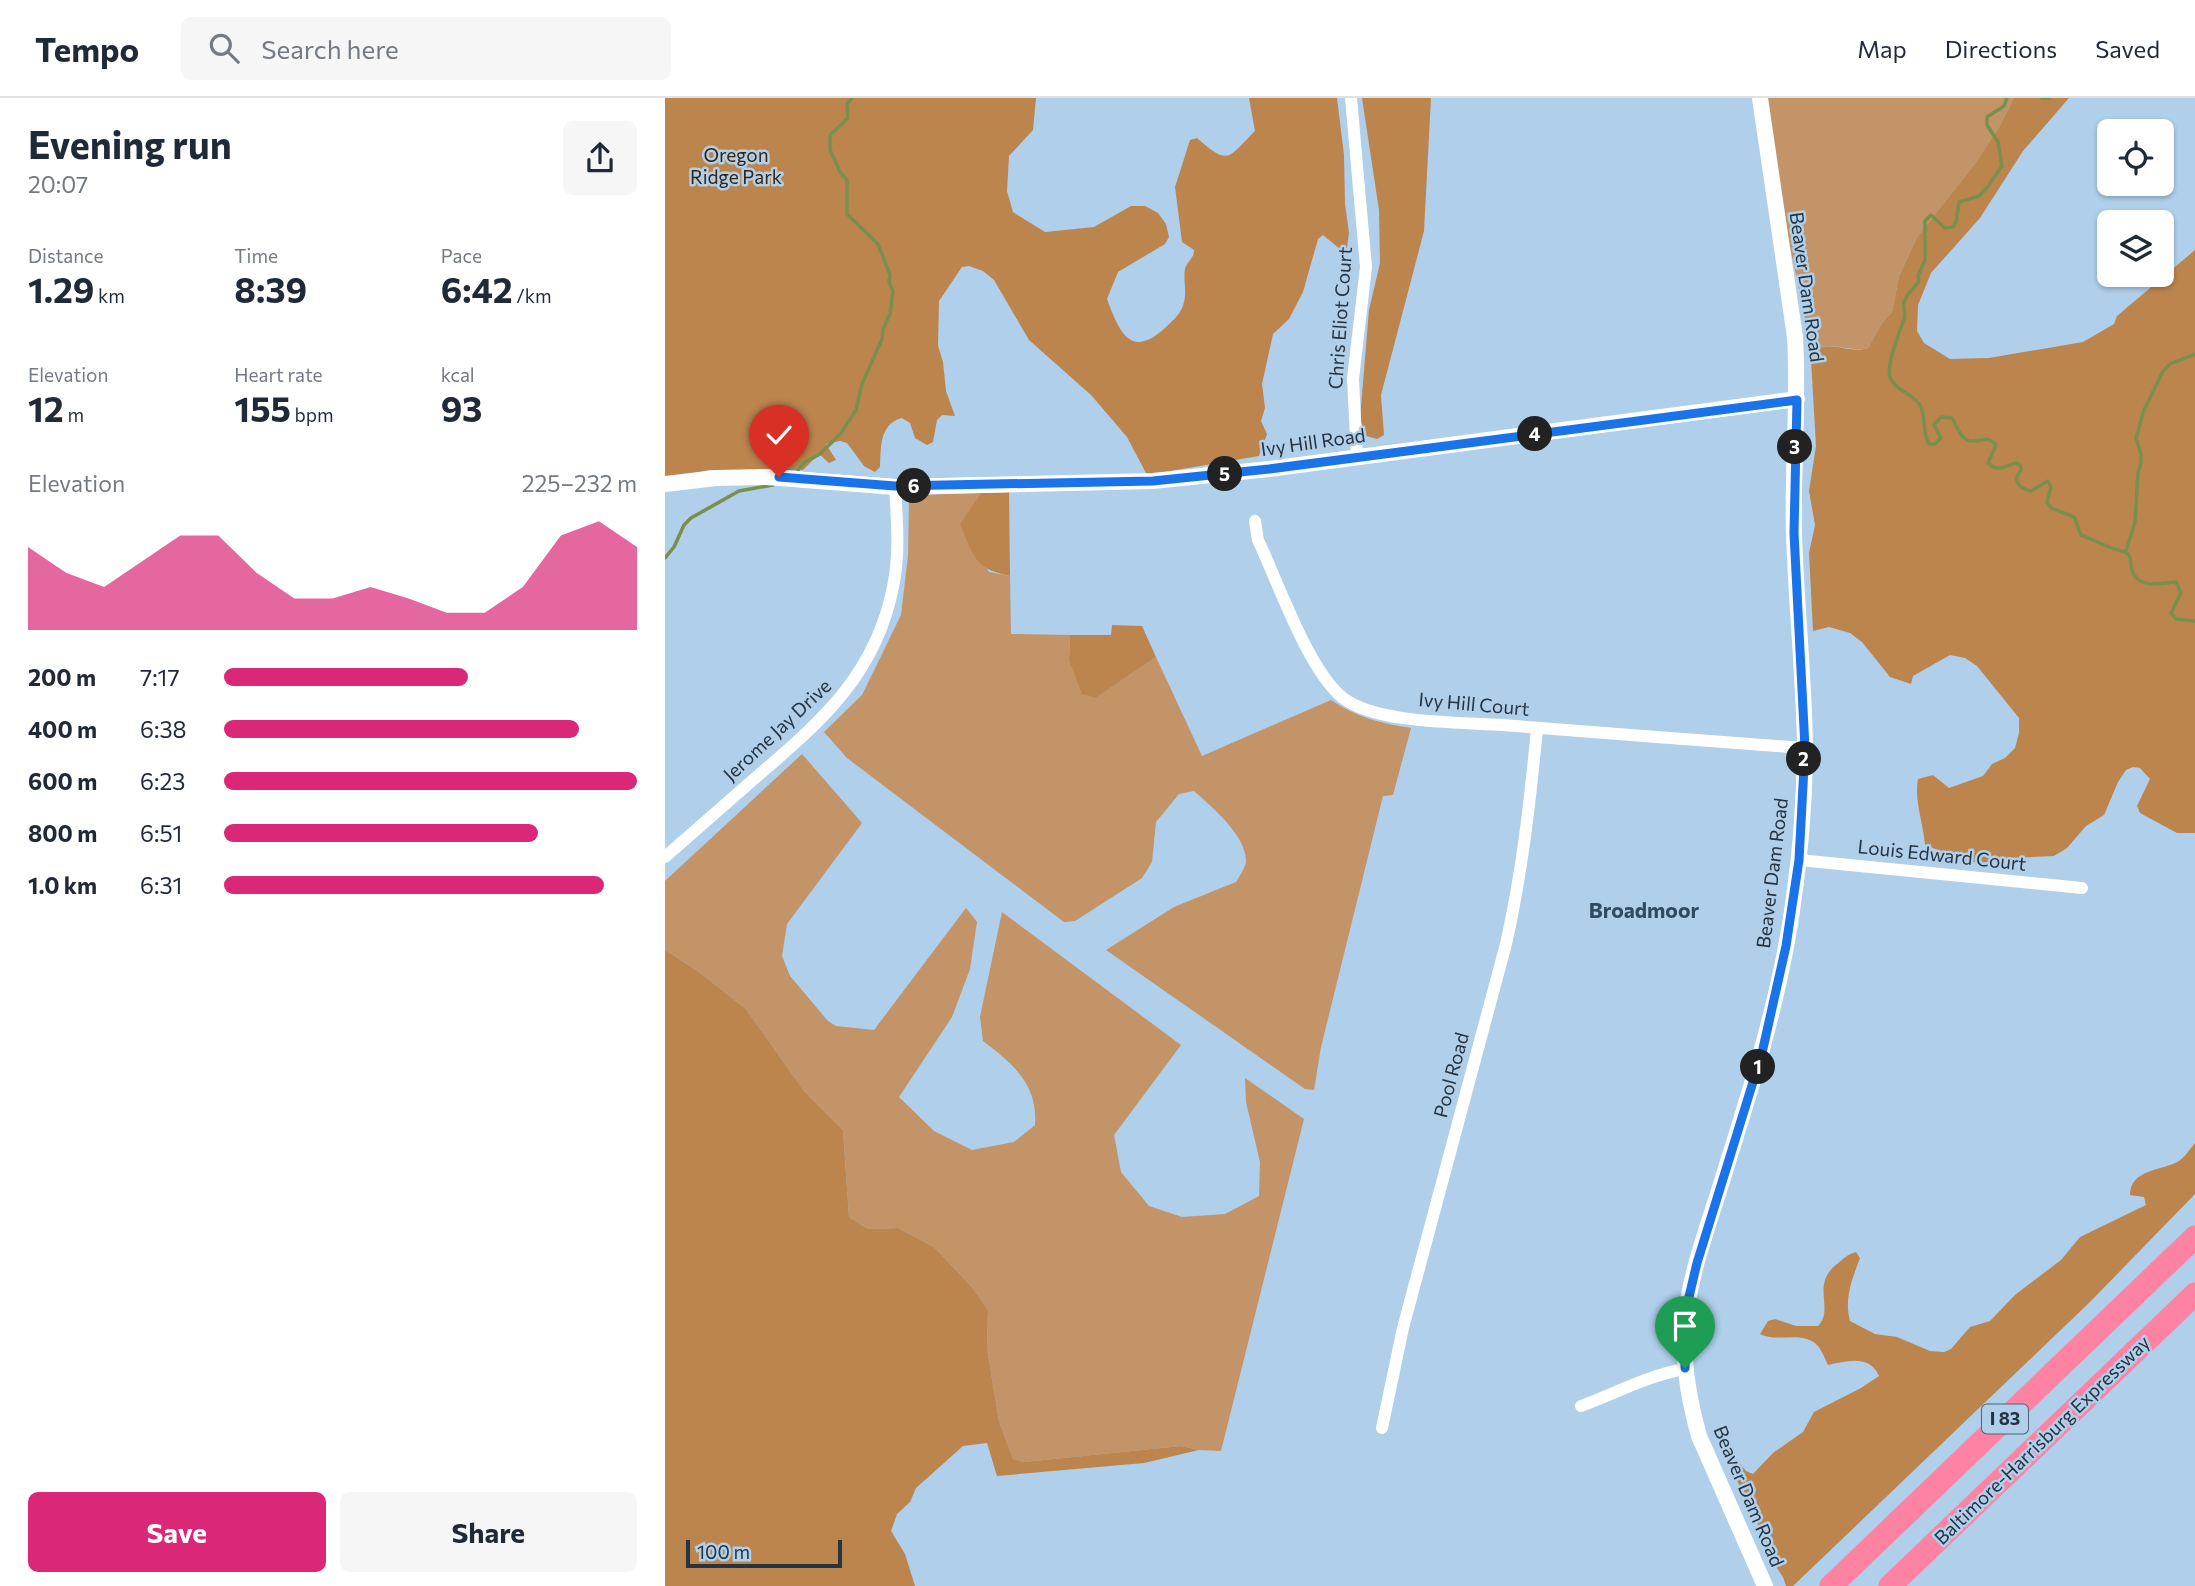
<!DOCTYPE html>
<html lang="en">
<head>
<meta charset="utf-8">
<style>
	body { margin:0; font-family:Commissioner,sans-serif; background:#f6f6f7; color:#1f2937; height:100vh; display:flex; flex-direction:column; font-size:26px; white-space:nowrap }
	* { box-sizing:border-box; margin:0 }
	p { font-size:23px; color:#747a83 }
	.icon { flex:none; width:38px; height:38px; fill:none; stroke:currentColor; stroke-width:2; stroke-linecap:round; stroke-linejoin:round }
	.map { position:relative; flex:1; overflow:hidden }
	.panel { display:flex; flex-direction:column; background:#fff; width:665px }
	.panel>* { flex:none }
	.controls { position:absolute; left:1432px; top:21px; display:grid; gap:14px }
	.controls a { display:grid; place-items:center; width:77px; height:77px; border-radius:10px; background:#fff; box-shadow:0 2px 5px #0004; font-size:35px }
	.scale { position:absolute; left:21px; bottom:18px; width:156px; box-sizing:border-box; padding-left:7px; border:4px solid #27333e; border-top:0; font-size:19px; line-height:24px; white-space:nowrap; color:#27333e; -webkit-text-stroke:5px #afcfea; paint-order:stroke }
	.pin { position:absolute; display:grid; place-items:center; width:60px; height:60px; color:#fff; margin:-72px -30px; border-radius:50% 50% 50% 0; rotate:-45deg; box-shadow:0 0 7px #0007 }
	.pin .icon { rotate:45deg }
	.km { position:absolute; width:35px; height:35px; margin:-18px; border-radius:50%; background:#222; color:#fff; font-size:19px; line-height:35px; text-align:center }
	.round { display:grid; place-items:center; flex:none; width:74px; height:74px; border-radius:10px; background:#f6f6f7 }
	.overview { display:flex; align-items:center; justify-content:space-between; height:119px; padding:0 28px }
	h1 { font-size:38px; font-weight:700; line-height:52px }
	.metrics { display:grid; grid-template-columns:repeat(3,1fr); gap:10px; height:119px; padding:7px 28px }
	.metrics div { display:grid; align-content:center }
	.metrics b { font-size:35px; font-weight:700 }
	.metrics small { font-size:19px; font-weight:400 }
	.metrics p { font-size:19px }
	.chart { height:196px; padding:14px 28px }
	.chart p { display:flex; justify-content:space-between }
	.chart svg { width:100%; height:126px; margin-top:7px; fill:#db2777; opacity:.7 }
	.button { display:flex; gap:14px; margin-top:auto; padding:14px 28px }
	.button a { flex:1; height:80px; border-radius:10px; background:#db2777; color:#fff; font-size:28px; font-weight:700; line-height:80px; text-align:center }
	.button a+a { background:#f6f6f7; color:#1f2937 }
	ul { padding:0 28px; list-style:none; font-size:23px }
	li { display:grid; grid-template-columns:112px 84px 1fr; align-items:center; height:52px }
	li i { height:18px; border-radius:9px; background:#db2777 }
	header { display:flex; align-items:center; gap:42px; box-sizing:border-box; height:98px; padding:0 35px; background:#fff; border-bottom:2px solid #e0e1e3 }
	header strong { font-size:33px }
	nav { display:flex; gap:38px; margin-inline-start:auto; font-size:24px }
	.search { width:490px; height:63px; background:#f6f6f7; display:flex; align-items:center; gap:18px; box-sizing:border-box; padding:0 24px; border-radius:10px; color:#747a83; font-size:26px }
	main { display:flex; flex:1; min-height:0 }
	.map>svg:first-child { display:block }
	.green { fill:#c29468 }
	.forest { fill:#bc854e }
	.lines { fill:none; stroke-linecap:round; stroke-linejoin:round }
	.stream { stroke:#79904c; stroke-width:3.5 }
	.minor { stroke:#fff; stroke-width:12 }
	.tertiary { stroke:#fff; stroke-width:16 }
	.motorway { stroke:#fe83a3; stroke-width:23 }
	.route-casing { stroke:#fff; stroke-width:14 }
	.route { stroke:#1a73e8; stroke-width:9 }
	.labels { text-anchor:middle; stroke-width:5; stroke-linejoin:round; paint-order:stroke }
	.shield { fill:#afcfea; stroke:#506272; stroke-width:2 }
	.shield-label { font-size:18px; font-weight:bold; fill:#27333e }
	.park-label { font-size:19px; fill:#3b230b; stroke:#afcfea }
	.street-label { font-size:19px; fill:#27333e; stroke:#afcfea }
	.neighbourhood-label { font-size:21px; font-weight:bold; fill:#2f4a61; stroke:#afcfea }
</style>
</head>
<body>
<header>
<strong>Tempo</strong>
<div class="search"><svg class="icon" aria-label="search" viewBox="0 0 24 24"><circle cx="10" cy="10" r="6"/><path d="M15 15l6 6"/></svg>Search here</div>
<nav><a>Map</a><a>Directions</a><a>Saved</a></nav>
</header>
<main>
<section class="panel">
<div class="overview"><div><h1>Evening run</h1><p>20:07</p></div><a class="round"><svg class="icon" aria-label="share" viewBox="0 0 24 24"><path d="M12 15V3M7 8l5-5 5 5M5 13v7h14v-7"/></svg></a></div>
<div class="metrics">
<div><p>Distance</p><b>1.29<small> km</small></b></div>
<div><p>Time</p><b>8:39</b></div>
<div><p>Pace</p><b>6:42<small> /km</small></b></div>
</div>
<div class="metrics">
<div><p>Elevation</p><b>12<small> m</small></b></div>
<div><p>Heart rate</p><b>155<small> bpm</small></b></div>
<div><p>kcal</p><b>93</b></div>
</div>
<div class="chart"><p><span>Elevation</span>225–232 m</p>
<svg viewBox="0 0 160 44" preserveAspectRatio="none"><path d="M0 44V15L10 24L20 29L30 20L40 11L50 11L60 24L70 33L80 33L90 29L100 33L110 38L120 38L130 29L140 11L150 6L160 15V44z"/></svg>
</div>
<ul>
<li><b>200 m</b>7:17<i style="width:59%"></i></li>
<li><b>400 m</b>6:38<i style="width:86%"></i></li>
<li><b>600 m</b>6:23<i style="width:100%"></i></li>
<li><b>800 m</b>6:51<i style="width:76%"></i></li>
<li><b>1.0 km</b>6:31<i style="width:92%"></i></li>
</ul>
<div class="button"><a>Save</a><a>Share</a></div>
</section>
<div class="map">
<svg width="1530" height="1488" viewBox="0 0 1530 1488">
	<rect width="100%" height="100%" fill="#afcfea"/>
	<path class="green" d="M1102,0H1349L1334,29L1309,67L1252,139L1234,178L1227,214L1217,225L1203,250C1185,256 1163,240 1147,254L1122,134Z
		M316,395L296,426L324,474L345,478L346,536L405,537L404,562L431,600L491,559L537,658L666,602C691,619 717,626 746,630L728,697L718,698L656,949L649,992L640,991L441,852L509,809L571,784C574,779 580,770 581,764C582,738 547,709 529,693L514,696L491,724L487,764L477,780L410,823L399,824L182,660L159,634L197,597L236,517L243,458L244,402L248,397Z
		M137,656L197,725L122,826L117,858L125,878L163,923L171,928L209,932L301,810L312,824L305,871L287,919L234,999L269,1033L307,1052L349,1044L370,1027C373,986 348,966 318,943L315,919L337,814L516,947L449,1037L456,1074L484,1108L517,1119L560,1116L594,1098L595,1064L581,1004L580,980L639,1021L556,1353L534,1352L516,1348L359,1364L348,1361L334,1323L322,1250L323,1212L307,1189L269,1149L233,1130L203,1131L184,1119L178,1032L139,993L81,911L34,874L0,852V783Z"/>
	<path class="forest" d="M0,0H371L368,32L344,58L342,93L348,114L380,134L429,129L466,108H480L493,115L501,126L504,139L500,146L453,174L442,201C454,233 465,262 500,230C508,222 517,215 519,204C522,193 518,182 520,171C522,163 529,161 529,152L517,144L510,89L525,42L532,40C564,68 562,61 590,33L584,0H672L679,57L680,106L684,135L682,150L675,151L658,137L653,141L638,194L624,221L608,236L597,286L600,310L596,323L602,336L594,358L482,377L462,339L426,297L364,242L329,182L318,173L304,168L297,169L274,203L273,248L278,264L281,293L290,318L277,317L272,322L268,344L262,347L250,340L245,325L237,320C214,326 216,350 215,369L210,374L199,368L182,345L175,343L161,346L171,362L164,365L154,356L138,372H44L0,381Z
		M697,0H766L759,133L716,297L719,337L712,341L701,338L695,321L704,212L715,165L714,112Z
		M1349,0H1404L1358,53L1315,120L1266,175L1253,207L1252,233L1259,245L1285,261L1324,260L1418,244L1449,226L1452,218L1530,152V735H1512L1475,715L1472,708L1485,681L1475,670L1468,669L1461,672L1453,684L1439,717L1421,728L1402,750L1389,758L1345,760L1316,765L1301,763L1260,747C1258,724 1249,702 1253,681L1268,677L1284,690L1318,678L1327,666L1340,660L1350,650L1354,635V620L1312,568L1300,560L1285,557L1248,578L1246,586L1225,579L1197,544L1185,535L1164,529L1148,533L1144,455L1150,427L1144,393L1151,348L1146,262L1147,254C1163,240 1185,257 1203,250L1217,225L1227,214L1234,178L1252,139L1309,67L1334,29Z
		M344,394L345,478C309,471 309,458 295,426L316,395Z
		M447,527L477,528L491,559L431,600L417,596L404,562L405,537H446Z
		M0,852L34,874L81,911L139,993L178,1032L184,1119L203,1131L233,1130L269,1149L307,1189L323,1212L322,1250L334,1323L348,1361L359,1364L516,1348L534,1352L479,1365L332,1378L322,1345L298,1348L251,1390L245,1404L232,1416L226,1433L240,1456L250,1488H0Z
		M1530,1045V1096L1426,1203L1128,1488H1121L1118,1479L1105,1460L1100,1438L1088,1419L1061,1357H1068L1081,1373L1088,1376L1108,1355L1138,1334L1149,1314L1196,1290L1214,1278C1205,1256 1181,1263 1163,1267C1160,1261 1157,1252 1152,1247C1138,1232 1111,1245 1095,1236L1103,1223L1110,1221L1131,1228H1153C1170,1211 1145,1187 1172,1166C1178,1161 1183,1156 1191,1154L1195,1160C1187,1181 1179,1201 1185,1223L1210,1236L1232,1239L1265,1253L1279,1254L1286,1251L1305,1229L1325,1223L1351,1196L1396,1162L1415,1139L1481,1107L1479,1099L1465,1097C1465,1071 1497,1073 1514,1063C1520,1059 1525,1051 1530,1045Z"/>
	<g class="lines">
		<path class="stream" d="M1342,0L1339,8L1322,19V27L1333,44L1337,68L1321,91L1314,98L1294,104L1291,124L1288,129L1280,130L1266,117L1260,123V162L1253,178L1254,183C1249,190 1241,196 1239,205C1238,211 1241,216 1239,221C1235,233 1221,266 1225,279C1230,293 1249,295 1256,309C1261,321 1257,335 1264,346H1270L1276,340L1269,327L1276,319L1287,320C1291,326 1294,336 1299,340C1310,349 1321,334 1331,347L1323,365C1332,375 1340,368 1351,365L1355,367L1356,372L1351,380C1353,389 1358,391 1366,393L1383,383L1386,389L1382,404L1386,410L1409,419L1416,437C1429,442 1439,448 1453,452C1457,453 1459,453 1463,456C1467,461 1465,466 1467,472C1473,492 1497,485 1511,484L1516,495L1506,515L1511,521L1530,523
			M1377,0H1385
			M133,372L140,364L155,356L176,335L191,312L197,286L217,241L218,231L225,216L228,193L224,184L225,177L213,146L182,116V82L175,74L165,52V37L183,20L182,6L187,0
			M1461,453L1470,424L1473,375L1476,365V356L1471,340L1479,312L1498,273L1505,266L1530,256
			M0,460L9,449L19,427L26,420L74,393L108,387"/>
		<path class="minor" d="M686,0L701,169L688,281L692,359
			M590,423L593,442C613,484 643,572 678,600C712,626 795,624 838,627C939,635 1039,643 1140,650
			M0,759C32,731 64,703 96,675C159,621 211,575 228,489C235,456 232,422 230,389
			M1134,762L1417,790
			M916,1308C951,1295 984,1277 1020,1271
			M717,1330L738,1230L841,846C857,775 865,704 872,631"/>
		<path class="tertiary" d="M1095,0L1130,239C1134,304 1127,370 1129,435C1131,506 1139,577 1140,648C1140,698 1136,749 1129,799C1117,892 1089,981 1061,1070C1046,1121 1024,1174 1020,1227C1017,1265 1024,1302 1034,1338L1100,1488
			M0,386L51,380L102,379L230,389L488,383L604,371L1132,301"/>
		<path class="motorway" d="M1166,1488L1530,1139
			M1225,1488L1530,1196"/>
	</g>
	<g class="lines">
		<g class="route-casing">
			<path id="route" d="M114,379L230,388L488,383L604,371L1132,302L1129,435L1140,650L1134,762L1121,848L1097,955L1032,1165L1023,1203L1020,1227V1270"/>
		</g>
		<use href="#route" class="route"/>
	</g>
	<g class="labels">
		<rect class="shield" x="1317" y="1306.5" width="46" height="29" rx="5"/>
		<g class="shield-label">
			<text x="1340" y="1327">I 83</text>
		</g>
		<g class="park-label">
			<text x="71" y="64">Oregon<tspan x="71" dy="22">Ridge Park</tspan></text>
		</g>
		<g class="street-label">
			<text transform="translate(1142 189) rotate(82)" y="7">Beaver Dam Road</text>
			<text transform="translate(675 220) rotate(-86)" y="7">Chris Eliot Court</text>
			<text transform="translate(648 344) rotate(-8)" y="7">Ivy Hill Road</text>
			<text transform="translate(809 606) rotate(5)" y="7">Ivy Hill Court</text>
			<text transform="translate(112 632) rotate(-43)" y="7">Jerome Jay Drive</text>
			<text transform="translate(1277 757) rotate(6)" y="7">Louis Edward Court</text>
			<text transform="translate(1107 775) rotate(-83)" y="7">Beaver Dam Road</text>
			<text transform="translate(786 977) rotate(-75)" y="7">Pool Road</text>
			<text transform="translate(1377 1342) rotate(-44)" y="7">Baltimore-Harrisburg Expressway</text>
			<text transform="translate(1084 1398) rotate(67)" y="7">Beaver Dam Road</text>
		</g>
		<g class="neighbourhood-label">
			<text x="979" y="820">Broadmoor</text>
		</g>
	</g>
</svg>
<div class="controls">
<a><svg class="icon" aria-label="locate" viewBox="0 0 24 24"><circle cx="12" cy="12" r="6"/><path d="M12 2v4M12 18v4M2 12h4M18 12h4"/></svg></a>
<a><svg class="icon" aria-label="layers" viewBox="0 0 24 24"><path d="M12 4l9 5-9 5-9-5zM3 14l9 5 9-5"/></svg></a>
</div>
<div class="scale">100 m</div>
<div class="pin" style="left:1020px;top:1270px;background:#1e9e55"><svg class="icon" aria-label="arrive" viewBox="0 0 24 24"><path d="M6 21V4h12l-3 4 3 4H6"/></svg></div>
<div class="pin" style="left:114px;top:379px;background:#d93025"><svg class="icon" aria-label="check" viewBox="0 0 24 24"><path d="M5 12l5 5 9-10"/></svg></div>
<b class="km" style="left:1093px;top:969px">1</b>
<b class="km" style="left:1139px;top:661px">2</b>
<b class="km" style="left:1130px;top:349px">3</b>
<b class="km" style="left:870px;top:336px">4</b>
<b class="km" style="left:560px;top:376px">5</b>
<b class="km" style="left:249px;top:388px">6</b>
</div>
</main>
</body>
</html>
